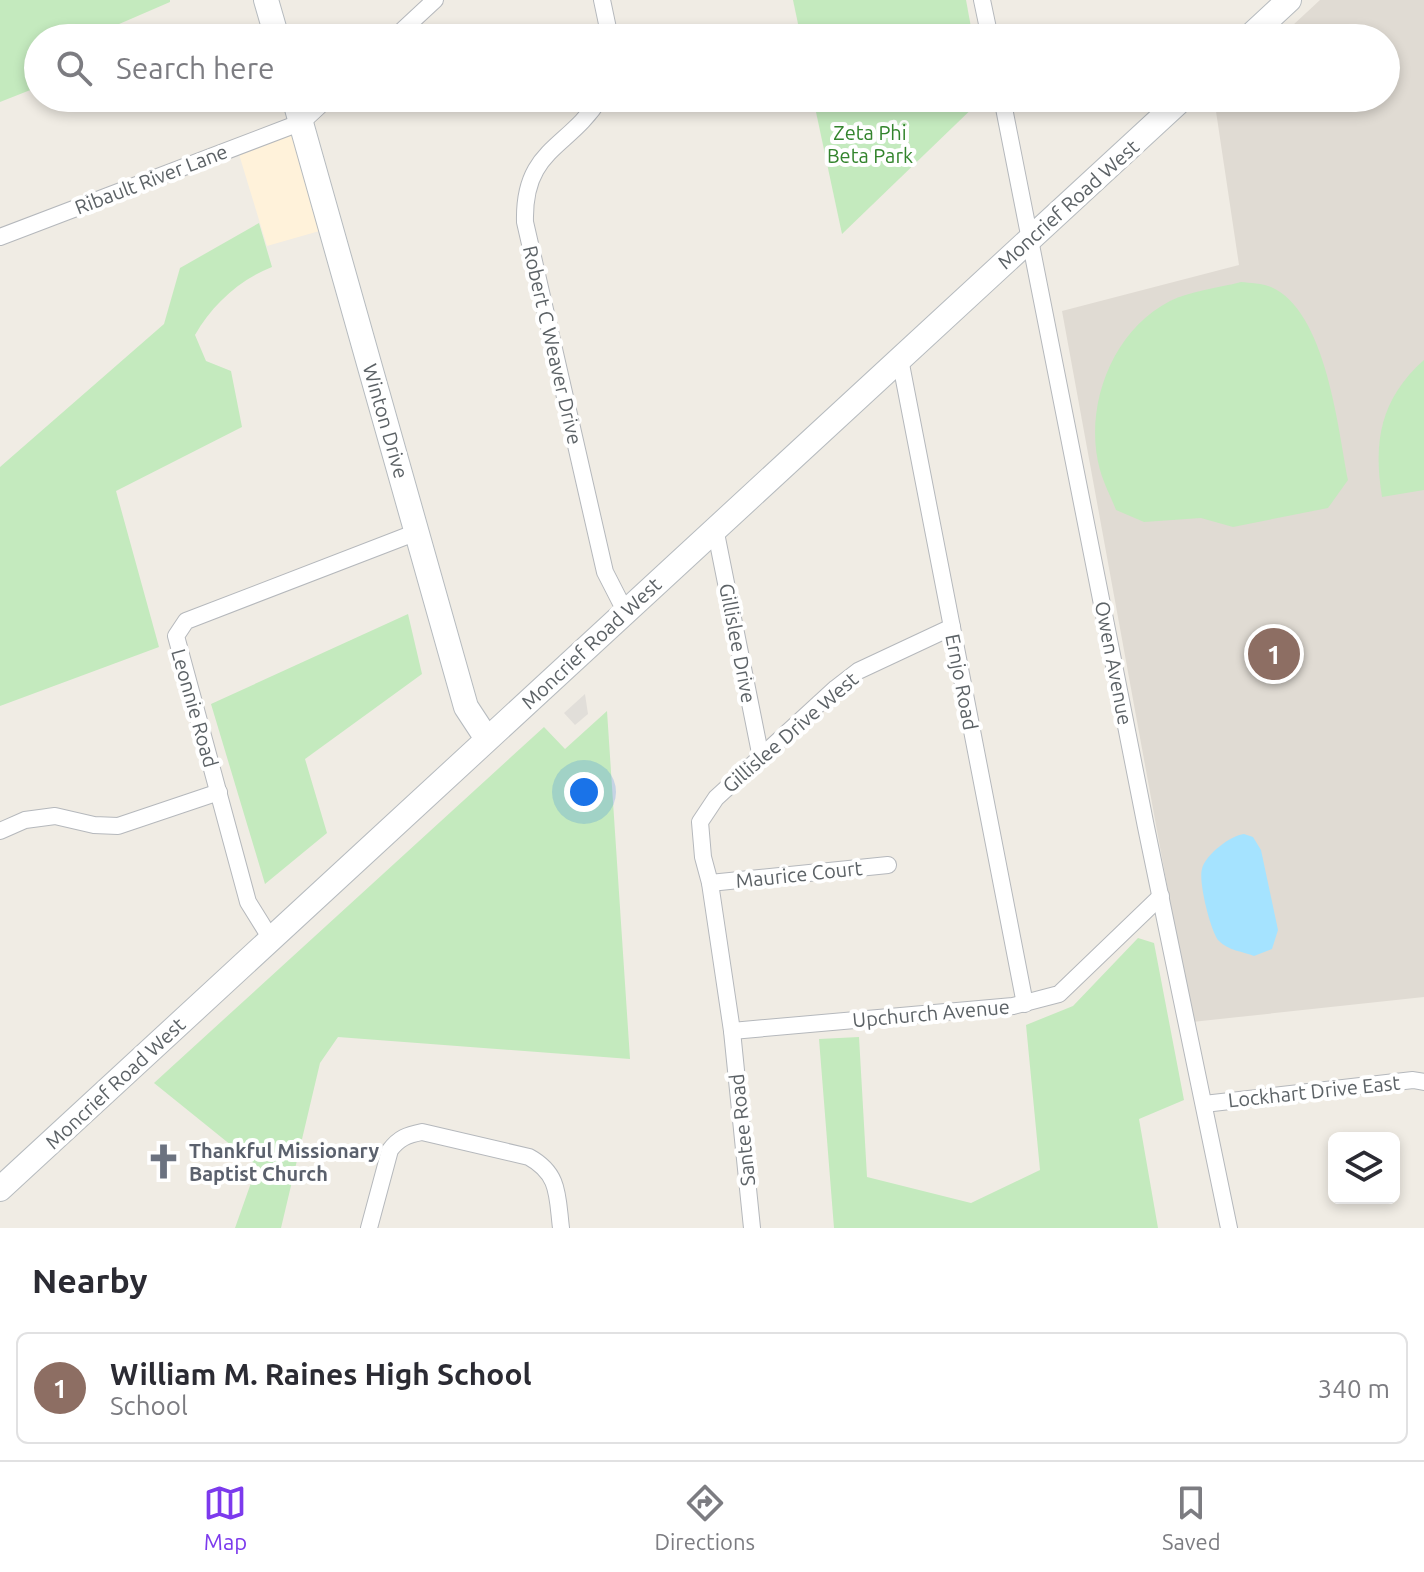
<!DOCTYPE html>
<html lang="en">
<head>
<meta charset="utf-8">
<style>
	:root { --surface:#fff; --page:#f2f2f3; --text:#2b2b33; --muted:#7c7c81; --line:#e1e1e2; --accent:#7c3aed }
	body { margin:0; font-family:Ubuntu,sans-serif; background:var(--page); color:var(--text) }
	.controls { position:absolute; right:24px; bottom:24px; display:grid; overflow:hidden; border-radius:12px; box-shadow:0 4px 12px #0003 }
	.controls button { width:72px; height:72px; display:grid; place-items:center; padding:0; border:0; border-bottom:2px solid var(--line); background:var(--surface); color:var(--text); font:40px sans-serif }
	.you { position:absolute; left:584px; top:792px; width:28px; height:28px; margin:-20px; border:6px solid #fff; border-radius:50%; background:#1a73e8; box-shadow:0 0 0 12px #1a73e833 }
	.badge { display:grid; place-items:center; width:52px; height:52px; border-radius:50%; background:var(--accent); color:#fff; font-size:26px; font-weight:700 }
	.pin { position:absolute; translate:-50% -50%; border:4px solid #fff; box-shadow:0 2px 8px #0006 }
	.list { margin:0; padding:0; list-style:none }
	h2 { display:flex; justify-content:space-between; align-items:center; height:104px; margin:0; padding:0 32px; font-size:34px }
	h2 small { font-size:26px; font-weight:400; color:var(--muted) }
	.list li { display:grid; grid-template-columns:52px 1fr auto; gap:24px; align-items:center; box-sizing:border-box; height:112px; margin:0 16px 16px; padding:0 16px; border:2px solid var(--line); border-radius:12px }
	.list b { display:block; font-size:30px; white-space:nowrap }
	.list p { margin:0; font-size:26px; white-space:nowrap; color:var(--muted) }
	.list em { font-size:26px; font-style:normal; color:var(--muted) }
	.icon { flex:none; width:44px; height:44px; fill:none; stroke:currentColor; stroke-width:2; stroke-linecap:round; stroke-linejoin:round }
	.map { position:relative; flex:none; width:1424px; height:1228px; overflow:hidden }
	.search { position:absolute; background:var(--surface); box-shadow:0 4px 12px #0003; left:24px; right:24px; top:24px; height:88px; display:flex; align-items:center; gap:20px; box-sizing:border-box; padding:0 28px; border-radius:44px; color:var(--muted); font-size:30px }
	.sheet { height:232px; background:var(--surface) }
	nav { display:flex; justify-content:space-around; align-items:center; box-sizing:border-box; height:112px; border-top:2px solid var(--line); background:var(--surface); font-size:22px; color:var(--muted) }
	nav a { display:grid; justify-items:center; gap:4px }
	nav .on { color:var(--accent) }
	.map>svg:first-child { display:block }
	.commercial { fill:#fff2da }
	.industrial { fill:#e1ded9 }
	.education { fill:#e0dbd3 }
	.green { fill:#c4eabe }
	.water { fill:#a5e3ff }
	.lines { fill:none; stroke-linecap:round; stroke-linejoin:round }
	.street-casing { stroke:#b5b8bc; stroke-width:18 }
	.secondary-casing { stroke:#b6bbbf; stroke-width:26 }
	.street { stroke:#fff; stroke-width:16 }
	.secondary { stroke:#fff; stroke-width:24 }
	.labels { text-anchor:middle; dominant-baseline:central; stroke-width:8; stroke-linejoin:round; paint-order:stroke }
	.park-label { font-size:20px; fill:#33842d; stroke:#fff }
	.street-label { font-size:20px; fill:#5c6266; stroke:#fff }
	.worship-label { font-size:20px; font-weight:bold; fill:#5b616d; stroke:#fff; text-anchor:start }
</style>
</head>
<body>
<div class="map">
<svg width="1424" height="1228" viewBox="0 0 1424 1228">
	<rect width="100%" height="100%" fill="#f0ece4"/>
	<polygon class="commercial" points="296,131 323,230 267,246 238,151"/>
	<polygon class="industrial" points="585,694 588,714 575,725 564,713"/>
	<polygon class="education" points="1320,0 1424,0 1424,997 1192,1022 1062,311 1239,265 1214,98 1386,98 1386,38 1279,38"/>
	<g class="green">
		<polygon points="0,0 170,0 170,2 96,34 96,38 38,38 38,87 0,102"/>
		<polygon points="793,0 966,0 973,38 801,38"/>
		<polygon points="813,98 983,98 842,234"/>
		<path d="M259 223 272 267C239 280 212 305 195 335L206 361 231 371 242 427 116 491 159 647 0 706V467L164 324 180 268Z"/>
		<path d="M1241 282C1250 283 1262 283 1271 287 1326 311 1338 428 1348 480L1328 508 1233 527 1201 518 1144 522 1116 510C1111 497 1104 484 1100 470 1083 409 1111 331 1170 301 1190 291 1218 288 1241 282Z"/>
		<path d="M1424 360V490L1382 497C1373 442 1380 399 1424 360Z"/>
		<polygon points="408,614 422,674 305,759 327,833 265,884 211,704"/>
		<polygon points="607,711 630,1059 338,1037 320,1063 281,1228 235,1228 257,1166 154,1083 544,727 565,749"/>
		<polygon points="1138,938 1154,943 1184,1100 1139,1119 1158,1228 834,1228 819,1039 859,1037 867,1177 971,1203 1040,1170 1026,1025 1073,1006"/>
	</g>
	<path class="water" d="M1244 834 1253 837 1261 850 1278 930 1272 949 1254 956C1244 952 1227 950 1219 941 1211 933 1198 881 1202 869 1205 855 1231 835 1244 834Z"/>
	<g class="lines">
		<defs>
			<g id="street">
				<polyline points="602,0 610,38"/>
				<polyline points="982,0 990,38"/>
				<polyline points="394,38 435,0"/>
				<path d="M600 98C569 149 523 148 525 222L605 572 625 611"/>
				<polyline points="1002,98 1146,827 1229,1228"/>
				<polyline points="0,237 302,122 328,98"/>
				<polyline points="900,359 1025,1004"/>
				<polyline points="715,528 761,758"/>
				<polyline points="0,831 25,820 55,816 94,825 118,826 219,792"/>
				<polyline points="710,883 888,865"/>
				<polyline points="271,939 248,902 176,636 186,621 417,532"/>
				<polyline points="732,1031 1013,1006 1059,994 1161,896"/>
				<polyline points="1204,1104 1413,1080 1424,1082"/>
				<path d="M369 1228 390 1150C399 1138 407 1135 422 1132L529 1157C560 1174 557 1196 561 1228"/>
				<polyline points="752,1228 732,1031 710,883 703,857 700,822 716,798 836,688 858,671 952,627"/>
			</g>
			<g id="secondary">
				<polyline points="266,0 277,38"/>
				<polyline points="1248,38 1289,0"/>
				<polyline points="294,98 466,707 487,739"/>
				<polyline points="0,1189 1183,98"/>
			</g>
		</defs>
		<use href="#street" class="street-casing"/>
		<use href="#secondary" class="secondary-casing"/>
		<use href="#street" class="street"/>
		<use href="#secondary" class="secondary"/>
	</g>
	<defs>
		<symbol id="church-bare" viewBox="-9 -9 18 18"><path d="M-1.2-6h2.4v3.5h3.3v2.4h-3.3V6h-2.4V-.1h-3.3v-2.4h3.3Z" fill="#6b7280" stroke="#fff" stroke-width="2.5" paint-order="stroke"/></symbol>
	</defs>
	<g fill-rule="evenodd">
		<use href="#church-bare" x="138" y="1136" width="51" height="51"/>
	</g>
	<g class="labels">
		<g class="park-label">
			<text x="870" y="132">Zeta Phi<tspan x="870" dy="23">Beta Park</tspan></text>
		</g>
		<g class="street-label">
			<text transform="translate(151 179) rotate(-21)">Ribault River Lane</text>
			<text transform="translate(1068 204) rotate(-42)">Moncrief Road West</text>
			<text transform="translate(553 345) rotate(77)">Robert C Weaver Drive</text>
			<text transform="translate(386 421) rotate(74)">Winton Drive</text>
			<text transform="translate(591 643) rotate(-43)">Moncrief Road West</text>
			<text transform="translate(738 643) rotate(79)">Gillislee Drive</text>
			<text transform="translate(1114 663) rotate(79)">Owen Avenue</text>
			<text transform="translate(962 682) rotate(79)">Ernjo Road</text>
			<text transform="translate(195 708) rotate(74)">Leonnie Road</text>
			<text transform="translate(790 732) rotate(-41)">Gillislee Drive West</text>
			<text transform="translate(799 874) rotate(-6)">Maurice Court</text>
			<text transform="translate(931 1013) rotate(-5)">Upchurch Avenue</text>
			<text transform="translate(115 1083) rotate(-43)">Moncrief Road West</text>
			<text transform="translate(1314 1091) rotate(-6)">Lockhart Drive East</text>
			<text transform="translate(742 1130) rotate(-96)">Santee Road</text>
		</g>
		<g class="worship-label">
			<text x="189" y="1150">Thankful Missionary<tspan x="189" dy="23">Baptist Church</tspan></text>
		</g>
	</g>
</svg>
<div class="controls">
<button><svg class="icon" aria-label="layers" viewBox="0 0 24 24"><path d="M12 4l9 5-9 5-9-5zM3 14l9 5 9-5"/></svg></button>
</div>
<div class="you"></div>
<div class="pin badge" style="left:1274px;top:654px;background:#8d6e63">1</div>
<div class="search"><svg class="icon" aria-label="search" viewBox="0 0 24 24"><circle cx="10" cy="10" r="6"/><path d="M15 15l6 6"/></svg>Search here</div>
</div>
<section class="sheet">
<h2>Nearby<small></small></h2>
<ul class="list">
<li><span class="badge" style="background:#8d6e63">1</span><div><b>William M. Raines High School</b><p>School</p></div><em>340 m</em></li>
</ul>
</section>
<nav>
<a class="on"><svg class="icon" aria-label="map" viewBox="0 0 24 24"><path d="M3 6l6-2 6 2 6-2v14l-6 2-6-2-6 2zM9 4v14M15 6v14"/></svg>Map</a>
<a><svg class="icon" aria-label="directions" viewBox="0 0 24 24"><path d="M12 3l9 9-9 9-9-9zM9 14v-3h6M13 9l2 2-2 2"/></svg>Directions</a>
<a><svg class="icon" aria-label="saved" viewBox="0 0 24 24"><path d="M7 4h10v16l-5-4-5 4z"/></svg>Saved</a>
</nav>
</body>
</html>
